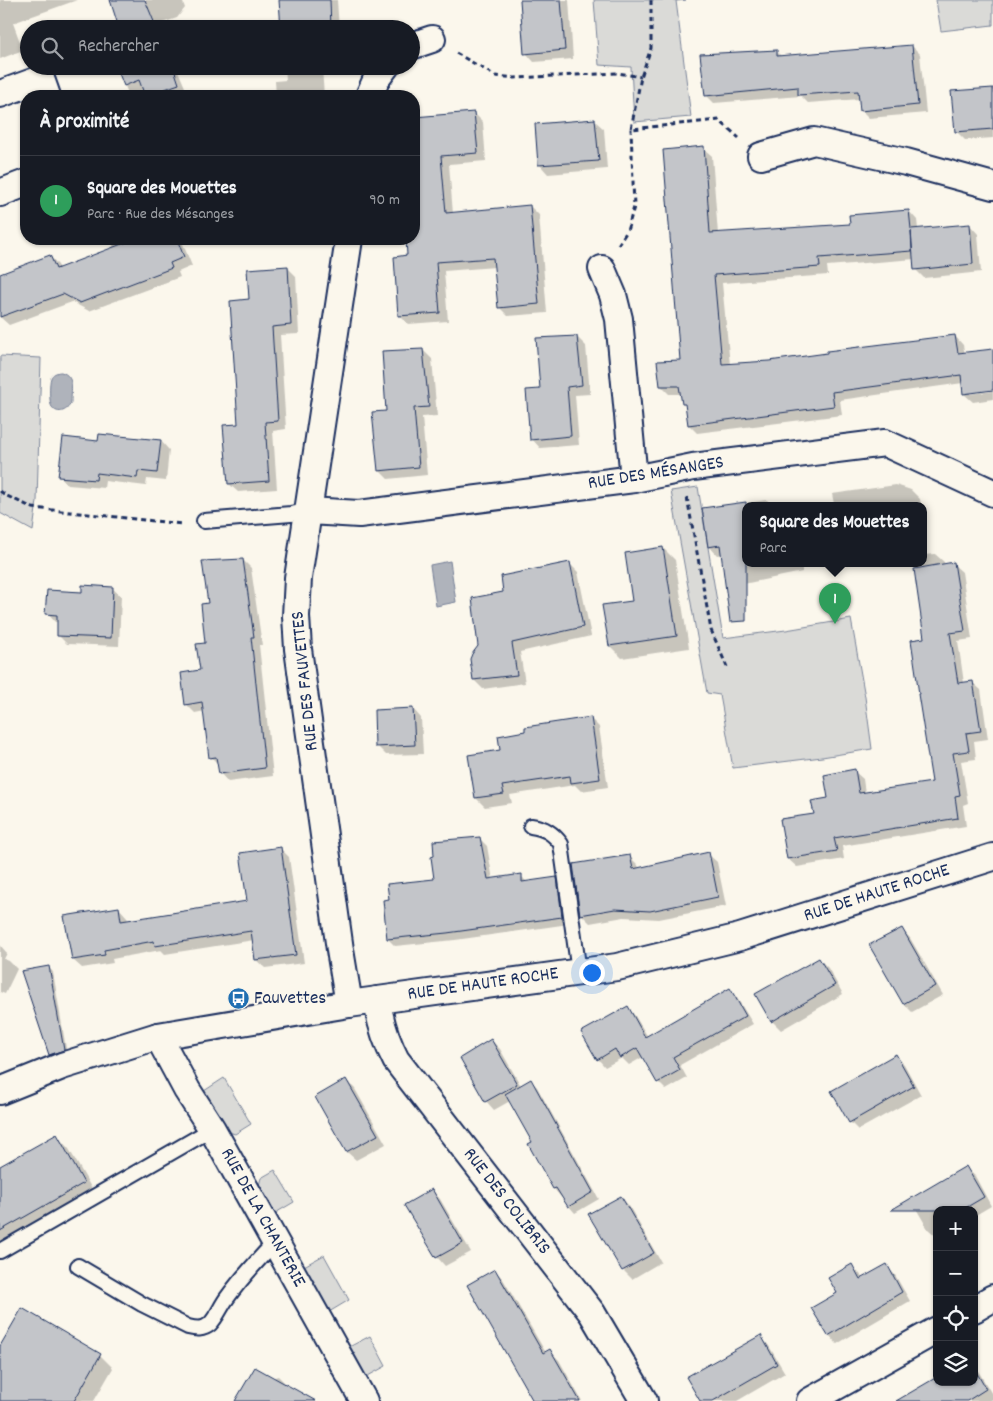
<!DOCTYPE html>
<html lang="fr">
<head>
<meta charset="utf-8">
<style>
	:root { --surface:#171b24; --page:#20242c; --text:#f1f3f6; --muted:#9ea1a6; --line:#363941; --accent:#d93025 }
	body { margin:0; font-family:Dekko,sans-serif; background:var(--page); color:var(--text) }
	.controls { position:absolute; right:15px; bottom:15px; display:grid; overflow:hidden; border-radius:10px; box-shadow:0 1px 4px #0004 }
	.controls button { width:45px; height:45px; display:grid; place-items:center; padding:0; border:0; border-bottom:1px solid var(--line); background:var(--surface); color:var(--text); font:25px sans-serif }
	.you { position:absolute; left:591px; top:972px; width:18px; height:18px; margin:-12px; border:4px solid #fff; border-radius:50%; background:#1a73e8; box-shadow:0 0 0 8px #1a73e833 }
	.badge { display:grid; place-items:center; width:32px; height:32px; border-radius:50%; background:var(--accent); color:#fff; font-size:16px; font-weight:700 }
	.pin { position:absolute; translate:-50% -41px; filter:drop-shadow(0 1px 2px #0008) }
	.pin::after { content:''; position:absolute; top:26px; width:18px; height:15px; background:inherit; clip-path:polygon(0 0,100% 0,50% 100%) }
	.popup { position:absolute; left:742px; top:502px; width:185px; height:65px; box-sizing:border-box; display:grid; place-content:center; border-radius:10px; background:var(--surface); filter:drop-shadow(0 1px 4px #0005); font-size:16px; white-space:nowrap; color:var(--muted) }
	.popup b { font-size:19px; color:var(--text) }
	.popup::after { content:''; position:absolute; left:50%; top:100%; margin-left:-10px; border:10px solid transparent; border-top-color:var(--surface) }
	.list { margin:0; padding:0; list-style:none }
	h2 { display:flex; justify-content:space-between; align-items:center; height:65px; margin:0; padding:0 20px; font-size:21px }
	h2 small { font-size:16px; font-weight:400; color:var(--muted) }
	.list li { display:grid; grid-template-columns:32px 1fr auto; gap:15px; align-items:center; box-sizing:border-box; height:90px; padding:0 20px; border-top:1px solid var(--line) }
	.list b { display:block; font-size:19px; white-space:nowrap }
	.list p { margin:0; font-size:16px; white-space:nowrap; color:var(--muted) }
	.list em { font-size:16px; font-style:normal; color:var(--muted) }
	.icon { flex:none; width:28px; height:28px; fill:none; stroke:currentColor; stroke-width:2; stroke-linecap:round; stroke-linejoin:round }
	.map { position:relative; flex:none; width:993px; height:1401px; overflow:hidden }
	.search { position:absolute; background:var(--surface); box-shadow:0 1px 4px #0004; left:20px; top:20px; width:400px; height:55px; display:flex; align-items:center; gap:12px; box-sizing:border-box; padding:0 18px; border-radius:28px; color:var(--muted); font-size:19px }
	.panel { position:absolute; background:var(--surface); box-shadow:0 1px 4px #0004; left:20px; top:90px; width:400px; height:155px; border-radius:20px }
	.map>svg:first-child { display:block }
	.green { fill:#dadad7; stroke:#7a849a }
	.water { fill:#afb3bb; stroke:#747e96 }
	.shadow { fill:#0003 }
	.building { fill:#c3c5c9; stroke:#1b2f5e }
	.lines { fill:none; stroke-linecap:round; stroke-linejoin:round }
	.service-casing { stroke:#1b2f5e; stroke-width:18 }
	.minor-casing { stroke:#1b2f5e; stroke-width:30 }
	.path { stroke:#1b2f5e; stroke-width:3; stroke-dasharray:5 4; stroke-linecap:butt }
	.service { stroke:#fbf7ec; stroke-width:14 }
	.minor { stroke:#fbf7ec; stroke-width:26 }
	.labels { text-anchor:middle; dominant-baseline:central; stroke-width:4; stroke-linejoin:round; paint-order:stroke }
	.street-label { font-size:19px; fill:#1b2f5e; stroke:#fbf7ec }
	.poi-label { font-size:19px; fill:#1b2f5e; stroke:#fbf7ec; text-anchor:start }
</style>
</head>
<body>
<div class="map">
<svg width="993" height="1401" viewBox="0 0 993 1401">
	<rect width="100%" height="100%" fill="#fbf7ec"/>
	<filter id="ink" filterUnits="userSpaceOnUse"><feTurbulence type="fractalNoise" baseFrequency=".02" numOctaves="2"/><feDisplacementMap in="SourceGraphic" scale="10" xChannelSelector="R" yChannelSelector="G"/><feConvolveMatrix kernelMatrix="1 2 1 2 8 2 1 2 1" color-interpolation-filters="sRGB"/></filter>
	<g filter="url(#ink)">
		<g class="green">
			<polygon points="594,0 686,0 676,1 691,117 634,122 631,67 599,65"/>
			<polygon points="936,0 993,0 993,25 941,31"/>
			<polygon points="0,356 41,358 37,501 33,531 0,513"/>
			<polygon points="698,487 723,638 786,630 851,619 865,697 872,749 822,757 733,768 720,695 707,693 671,491"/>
			<polygon points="224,1078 251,1124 235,1134 226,1131 204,1091"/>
			<polygon points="275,1170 294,1202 272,1215 258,1189 261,1178"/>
			<polygon points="324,1255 349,1300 329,1312 304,1266"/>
			<polygon points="370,1336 386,1366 366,1377 349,1347"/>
		</g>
		<g class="water">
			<path d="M61 372C75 376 71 390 71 402 69 410 58 416 52 407 49 404 49 382 51 378 52 374 57 372 61 372Z"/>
			<polygon points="450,561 456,602 436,606 430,565"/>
		</g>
		<g class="shadow">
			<polygon points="0,0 77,0 13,23 23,50 0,59"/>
			<polygon points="111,0 182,0 185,8 177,18 159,24 161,29 121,29"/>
			<polygon points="281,0 337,0 339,29 282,29"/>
			<polygon points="521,0 569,0 573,59 534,62 526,53"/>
			<polygon points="912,46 920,54 926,113 869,118 861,110 860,99 808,103 801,96 714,103 706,95 776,51 782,57"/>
			<polygon points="117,66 176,66 187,92 176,96 129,96"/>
			<polygon points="285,66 341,66 341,67 322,68 324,96 276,96 275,81 286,80"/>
			<polygon points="993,89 993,138 965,140 956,131"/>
			<polygon points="474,113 483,122 486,161 449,164 453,214 530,206 539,215 547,313 508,316 499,307 495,267 444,271 448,321 408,324 400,316 408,256 407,239 414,239 414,197 420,197 415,118"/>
			<polygon points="595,121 604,129 607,169 548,174 540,165 537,126"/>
			<polygon points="703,148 712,156 718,234 852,225 909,211 917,220 918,229 970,225 978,234 981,272 924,278 916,270 915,259 827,266 828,275 722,283 730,365 769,362 955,336 963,345 966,360 993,350 993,388 970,392 970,394 993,391 993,399 973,402 964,394 963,383 840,400 842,415 697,433 689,425 687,407 683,403 681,394 669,394 661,386 681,361"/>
			<polygon points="115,239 181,239 192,266 178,272 180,277 89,311 72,302 9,325 0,317 0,275 50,256 58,265 60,269 112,249"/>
			<polygon points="272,239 314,239 276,242"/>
			<polygon points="287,267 296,276 299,334 280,335 286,429 273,431 277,489 238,492 229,484 239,425 251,301"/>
			<polygon points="577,337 586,346 590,394 575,395 579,445 540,448 532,439 541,390"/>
			<polygon points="423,350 432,359 437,416 422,417 427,475 388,479 379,470 388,412"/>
			<polygon points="161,441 169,450 166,481 147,479 146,486 105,481 104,488 68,485 60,476 100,442"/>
			<polygon points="896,485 911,490 920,499 921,505 825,505 834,504 832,494"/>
			<polygon points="767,500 772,505 746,505 746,563 821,563 802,566 802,572 734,586 722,554 717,555 709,546 704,509"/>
			<polygon points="924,530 926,544 924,544"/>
			<polygon points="663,548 675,560 689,648 622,658 610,646"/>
			<polygon points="935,554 944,562 944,565 953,564 962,572 972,639 958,641 964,683 972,682 981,690 988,739 974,741 976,759 961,761 968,803 963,805 966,826 842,846 844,859 797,867 788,859 815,815 854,771 863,779 865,793 933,783 926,639 914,563 924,563 924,555"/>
			<polygon points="243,560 251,568 262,645 259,645 273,776 228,782 220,773 219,765 211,757 205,711 195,713 186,704 201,671 207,644 209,604"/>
			<polygon points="569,563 578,572 591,636 520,652 525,683 483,689 474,680 472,659 505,593"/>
			<polygon points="112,588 121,596 119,646 67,644 58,635 58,622 55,622 47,613 83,593"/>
			<polygon points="413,709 421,718 423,754 386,755 377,746"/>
			<polygon points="591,719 599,727 608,787 581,791 575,785 510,795 512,803 485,807 476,798 501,751"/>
			<polygon points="479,838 487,846 493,880 521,876 528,883 556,878 564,886 569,924 455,940 395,946 388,939 391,900 435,880"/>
			<polygon points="280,848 289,857 304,963 265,968 256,960 254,940 165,954 161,950 112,959 113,963 82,968 73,960 119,908 127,917 128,921 249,902"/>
			<polygon points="708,854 717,862 726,906 659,919 624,917 590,923 581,914 629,856 638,865 639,869"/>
			<polygon points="901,929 910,938 943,995 912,1012 904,1004"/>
			<polygon points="0,945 7,953 4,959 9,961 17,969 5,994 0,992"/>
			<polygon points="819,959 828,968 843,994 781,1030 772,1021"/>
			<polygon points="49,968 53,972 67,1054 54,1059 50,1054"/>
			<polygon points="730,990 737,998 753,1024 680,1065 687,1078 666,1090 658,1082 643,1057 629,1065 622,1058 605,1067 598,1059 628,1008 635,1016 648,1037"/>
			<polygon points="491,1040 500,1049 521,1086 531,1081 537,1087 599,1199 575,1213 554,1189 530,1144 533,1143 510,1101 494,1110 486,1101"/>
			<polygon points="896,1056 904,1064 921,1095 858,1130 850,1122"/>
			<polygon points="346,1080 355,1089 386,1144 356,1160 347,1152 316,1097"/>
			<polygon points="57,1136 69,1149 96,1196 0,1250 0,1168"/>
			<polygon points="966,1168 975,1176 991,1206 974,1216 974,1210 937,1210 937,1237 928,1229 911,1200"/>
			<polygon points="432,1190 440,1199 471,1252 445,1266 437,1257"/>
			<polygon points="621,1197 629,1206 661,1262 632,1279 623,1270"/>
			<polygon points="851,1266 860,1274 863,1279 886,1266 895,1275 910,1301 837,1344 829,1335 838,1294"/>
			<polygon points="495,1271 503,1279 546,1353 550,1351 559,1360 582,1401 535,1401"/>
			<polygon points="761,1337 769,1346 785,1373 737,1401 701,1401"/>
			<polygon points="0,1348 100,1355 113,1368 94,1401 0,1401"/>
			<polygon points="974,1366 977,1369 993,1396 993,1399 990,1401 898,1401 937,1382 974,1382"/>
			<polygon points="278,1376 291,1389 297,1401 244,1401 272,1378"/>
		</g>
		<g class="building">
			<polygon points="110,0 145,0 157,29 118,29 119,28"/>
			<polygon points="279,0 330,0 331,29 281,29"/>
			<polygon points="520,0 561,0 565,50 524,54"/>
			<polygon points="912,45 918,105 860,111 858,91 798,95 798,87 705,96 700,54 777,50 777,56"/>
			<polygon points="116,66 173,66 179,84 145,96 139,80 124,86"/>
			<polygon points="993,88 993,129 955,132 951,91"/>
			<polygon points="474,112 478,153 441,156 446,213 530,205 539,304 498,308 493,258 436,262 440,313 398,316 394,257 407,255 406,239 414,239 414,196 418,196 414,117"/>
			<polygon points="595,119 599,161 538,165 535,124"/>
			<polygon points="704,146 710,233 850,224 849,215 909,210 911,229 970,224 973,264 914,270 911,231 912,251 819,258 820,267 714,275 722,364 769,361 827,353 827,351 955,335 958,353 993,349 993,390 963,394 961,375 832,392 834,406 688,425 685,404 682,404 679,386 660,386 657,361 680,360 663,150"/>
			<polygon points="135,239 177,239 184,257 170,263 172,268 80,303 63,294 0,317 0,274 50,255 56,269"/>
			<polygon points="288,266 291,325 272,327 278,421 265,422 269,481 228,484 223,425 238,424 230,301 249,299 247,269"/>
			<polygon points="577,336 582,385 567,387 571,436 530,440 526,390 540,389 536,338"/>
			<polygon points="423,349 429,407 414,408 419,467 378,471 372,412 386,411 382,351"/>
			<polygon points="99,434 161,440 157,473 138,471 137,478 97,473 96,480 58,477 63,437 98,441"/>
			<polygon points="746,502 746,621 730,622 720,545 708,547 702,508"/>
			<polygon points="663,547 677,636 609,646 602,605 632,601 625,553"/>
			<polygon points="243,559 254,637 251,637 265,768 219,774 216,757 209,758 202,702 185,705 181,673 200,670 196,644 205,643 201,604 208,603 202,561"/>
			<polygon points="570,562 583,627 512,643 517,675 473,680 470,659 472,654 478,646 472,598 503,592 501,576"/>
			<polygon points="954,562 965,631 950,633 958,683 973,681 981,731 966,733 969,751 953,753 960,795 955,796 958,818 834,838 837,851 787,859 780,819 814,814 811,801 828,798 824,775 855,769 859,793 932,782 918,694 919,694 911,640 924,638 914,569"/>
			<polygon points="82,585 113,587 111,638 57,636 57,615 45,614 47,590 82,592"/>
			<polygon points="413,708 415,745 375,747 374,710"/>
			<polygon points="591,717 600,779 571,783 570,776 502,786 504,794 475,798 468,755 500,750 498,736 525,731 525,727"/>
			<polygon points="480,837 488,879 522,874 522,882 557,877 562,917 447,933 387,939 383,900 389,899 387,884 434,879 431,857 434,856 433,841"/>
			<polygon points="281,847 296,955 255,960 251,931 155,946 154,941 104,950 105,955 72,960 64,916 119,907 121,921 247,901 240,853"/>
			<polygon points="709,852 718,897 650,911 615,909 580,915 573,864 630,855 633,869"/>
			<polygon points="902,928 935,986 903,1004 869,945"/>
			<polygon points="819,958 835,985 771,1022 755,994"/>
			<polygon points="49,966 64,1050 49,1055 21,971"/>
			<polygon points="730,988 746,1016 673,1057 680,1070 657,1083 637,1048 620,1058 615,1049 597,1060 581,1032 628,1006 645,1037"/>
			<polygon points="491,1039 517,1084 485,1102 460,1058"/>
			<polygon points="896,1054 914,1086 849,1123 831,1091"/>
			<polygon points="346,1079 378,1135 346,1152 315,1097"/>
			<polygon points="531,1079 593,1192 568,1207 556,1188 553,1189 528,1144 532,1142 505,1094"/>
			<polygon points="57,1134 84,1183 0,1231 0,1166"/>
			<polygon points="966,1166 984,1197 962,1210 891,1210"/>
			<polygon points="432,1189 463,1243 436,1258 404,1205"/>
			<polygon points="621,1196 654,1253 622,1271 588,1214"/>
			<polygon points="852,1264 860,1279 887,1264 902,1292 828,1336 811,1308 837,1293 828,1278"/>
			<polygon points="495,1269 543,1353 550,1349 580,1401 533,1401 467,1285"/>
			<polygon points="22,1308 101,1354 74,1401 0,1401 0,1346"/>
			<polygon points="761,1335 777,1364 713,1401 700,1401 686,1377"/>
			<polygon points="255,1367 316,1401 235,1401"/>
			<polygon points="974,1368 986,1389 967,1401 896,1401 937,1377 937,1382 974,1382"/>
		</g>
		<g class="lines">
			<defs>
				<g id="service">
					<polyline points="204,521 291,514 309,511"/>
					<path d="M531 826C545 828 553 833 561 844L579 972"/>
					<polyline points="0,1251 212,1129"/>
					<path d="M78 1266 142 1304 188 1327C196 1329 203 1330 210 1324 217 1317 221 1306 227 1298 241 1278 258 1260 275 1242"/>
				</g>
				<g id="minor">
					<polyline points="411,46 432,39"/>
					<polyline points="0,94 41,79 47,96"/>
					<polyline points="369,96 377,78 386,66"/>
					<polyline points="761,156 814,141 906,162 993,186"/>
					<polyline points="0,193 26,183"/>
					<polyline points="349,239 298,578 296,616 298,649 340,950 349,1004"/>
					<polyline points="602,269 613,295 619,319 634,479"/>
					<polyline points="309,511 359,514 634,479 693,467 885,443 993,493"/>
					<path d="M377 1000C380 1022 386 1041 396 1060L592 1313 644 1401"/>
					<polyline points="158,1036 187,1090 212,1129 364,1401"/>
					<polyline points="0,1091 62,1066 158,1036 349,1004 617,967 740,937 993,857"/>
					<polyline points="974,1309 993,1298"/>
					<polyline points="810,1401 937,1330"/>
				</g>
			</defs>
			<use href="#service" class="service-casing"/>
			<use href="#minor" class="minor-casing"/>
			<g class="path">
				<polyline points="651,0 651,48 641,77 631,129 719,120 739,138"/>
				<polyline points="456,53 496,76 515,78 618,73 641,77"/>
				<polyline points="618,245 627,231 634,207 631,129"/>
				<polyline points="0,491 7,496 33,508 182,524"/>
				<polyline points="687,497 711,630 727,667"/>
			</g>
			<use href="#service" class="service"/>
			<use href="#minor" class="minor"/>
		</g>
	</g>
	<defs>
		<symbol id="bus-disc" viewBox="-11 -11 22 22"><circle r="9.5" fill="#1f6fb2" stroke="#fbf7ec"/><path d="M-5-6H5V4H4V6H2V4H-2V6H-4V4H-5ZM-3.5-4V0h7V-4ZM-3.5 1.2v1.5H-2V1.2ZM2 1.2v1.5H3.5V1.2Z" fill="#fff"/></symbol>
	</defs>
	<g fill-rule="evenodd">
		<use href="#bus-disc" x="226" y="986" width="25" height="25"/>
	</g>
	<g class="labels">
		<g class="street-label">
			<text transform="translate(656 474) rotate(-9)">RUE DES MÉSANGES</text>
			<text transform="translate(306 681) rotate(-96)">RUE DES FAUVETTES</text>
			<text transform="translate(877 894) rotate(-18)">RUE DE HAUTE ROCHE</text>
			<text transform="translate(483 985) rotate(-8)">RUE DE HAUTE ROCHE</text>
			<text transform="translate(506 1202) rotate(52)">RUE DES COLIBRIS</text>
			<text transform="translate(262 1218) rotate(61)">RUE DE LA CHANTERIE</text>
		</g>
		<g class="poi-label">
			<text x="254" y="999">Fauvettes</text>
		</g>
	</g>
</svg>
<div class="controls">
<button>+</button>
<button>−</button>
<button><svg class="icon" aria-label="locate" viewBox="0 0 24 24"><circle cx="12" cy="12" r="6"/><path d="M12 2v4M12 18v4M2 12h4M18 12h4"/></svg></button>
<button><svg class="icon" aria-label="layers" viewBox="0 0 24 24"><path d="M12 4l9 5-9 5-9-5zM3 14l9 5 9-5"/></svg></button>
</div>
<div class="you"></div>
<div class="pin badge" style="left:835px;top:624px;background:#2e9e5b">1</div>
<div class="popup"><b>Square des Mouettes</b>Parc</div>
<div class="search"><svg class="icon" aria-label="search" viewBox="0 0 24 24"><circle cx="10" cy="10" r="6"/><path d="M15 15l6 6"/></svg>Rechercher</div>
<section class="panel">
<h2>À proximité<small></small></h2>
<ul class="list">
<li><span class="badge" style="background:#2e9e5b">1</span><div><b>Square des Mouettes</b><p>Parc · Rue des Mésanges</p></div><em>90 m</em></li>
</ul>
</section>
</div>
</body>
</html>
